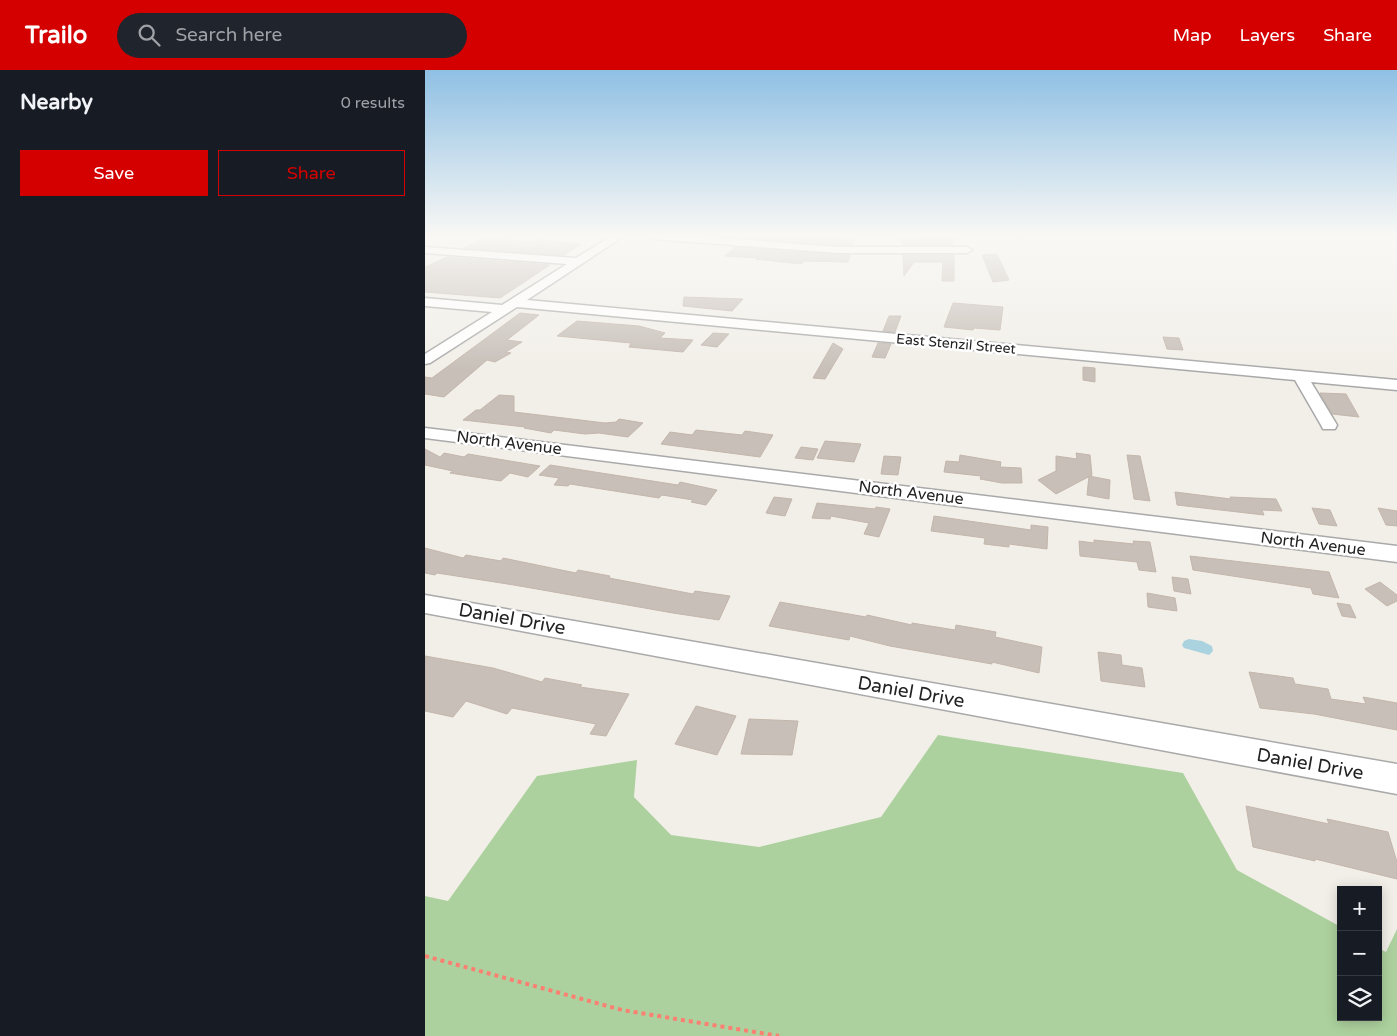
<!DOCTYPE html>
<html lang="en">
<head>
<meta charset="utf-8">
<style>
	:root { --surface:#171b24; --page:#20242c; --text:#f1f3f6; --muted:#9ea1a6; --line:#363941; --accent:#d40000 }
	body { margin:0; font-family:"Varela Round",sans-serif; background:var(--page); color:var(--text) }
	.controls { position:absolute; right:15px; bottom:15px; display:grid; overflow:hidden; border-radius:0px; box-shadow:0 2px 12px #0003 }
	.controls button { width:45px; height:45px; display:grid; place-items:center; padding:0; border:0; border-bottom:1px solid var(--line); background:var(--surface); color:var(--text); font:25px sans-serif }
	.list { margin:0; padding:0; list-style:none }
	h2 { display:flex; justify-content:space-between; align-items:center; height:65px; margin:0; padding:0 20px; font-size:21px }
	h2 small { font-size:16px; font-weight:400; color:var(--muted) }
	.actions { display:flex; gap:10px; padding:15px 20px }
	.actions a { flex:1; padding:11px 0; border:1px solid var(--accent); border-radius:0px; text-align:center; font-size:18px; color:var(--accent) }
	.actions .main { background:var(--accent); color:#fff }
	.icon { flex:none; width:28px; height:28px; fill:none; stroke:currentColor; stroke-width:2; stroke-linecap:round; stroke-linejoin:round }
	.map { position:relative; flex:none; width:972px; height:966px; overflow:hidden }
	header { display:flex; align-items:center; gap:30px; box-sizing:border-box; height:70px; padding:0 25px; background:var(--accent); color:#fff }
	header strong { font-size:24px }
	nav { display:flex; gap:28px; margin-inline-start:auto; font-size:18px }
	.search { width:350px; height:45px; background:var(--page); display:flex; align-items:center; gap:12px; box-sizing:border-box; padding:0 18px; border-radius:28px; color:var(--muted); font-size:19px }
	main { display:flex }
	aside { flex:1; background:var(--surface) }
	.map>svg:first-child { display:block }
	.forest { fill:#add19e }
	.water { fill:#aad3df }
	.building { fill:#c7bfb8; stroke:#c4b6ab }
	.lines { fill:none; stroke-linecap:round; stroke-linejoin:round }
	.minor-casing { stroke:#a9a9a9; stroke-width:3 }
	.path { stroke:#fa8072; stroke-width:4; stroke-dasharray:4 4; stroke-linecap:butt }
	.minor { fill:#fff; fill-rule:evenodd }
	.labels { text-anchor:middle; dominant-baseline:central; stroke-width:5; stroke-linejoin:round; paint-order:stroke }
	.far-street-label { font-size:14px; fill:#222; stroke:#fff }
	.street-label { font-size:16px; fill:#222; stroke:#fff }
	.near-street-label { font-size:19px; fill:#222; stroke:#fff }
</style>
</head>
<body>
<header>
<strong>Trailo</strong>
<div class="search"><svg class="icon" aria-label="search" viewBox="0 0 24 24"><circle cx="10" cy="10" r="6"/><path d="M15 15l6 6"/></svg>Search here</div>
<nav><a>Map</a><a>Layers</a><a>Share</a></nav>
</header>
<main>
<aside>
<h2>Nearby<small>0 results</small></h2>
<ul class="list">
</ul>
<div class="actions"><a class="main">Save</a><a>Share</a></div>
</aside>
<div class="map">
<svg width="972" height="966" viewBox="0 0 972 966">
	<rect width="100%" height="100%" fill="#f2efe9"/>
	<polygon class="forest" points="513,665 758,703 812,800 916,857 916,947 953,947 953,878 961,882 972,859 972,966 0,966 0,826 23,831 112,706 212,690 209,727 246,765 334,777 456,747"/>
	<polygon class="water" points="764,569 777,571 787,576 788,581 784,585 759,578 757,575 759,571"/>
	<g class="building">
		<polygon points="323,166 371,166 429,169 428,175 413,175 321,168"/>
		<polygon points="496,168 528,168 528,175 478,175 477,169"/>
		<polygon points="57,169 108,172 112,170 156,174 139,185 39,178"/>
		<polygon points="310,177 413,185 425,185 423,192 379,191 376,194 331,189 333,188 300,186"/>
		<polygon points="572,184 584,210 568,212 557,185"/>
		<polygon points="478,185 529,185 529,211 517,211 518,192 489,192 479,206"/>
		<polygon points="22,187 125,195 75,228 0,222 0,197"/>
		<polygon points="259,227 318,229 307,241 258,236"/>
		<polygon points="528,233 578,237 575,260 549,258 548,260 519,257"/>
		<polygon points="95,243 114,245 82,270 97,272 81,282 86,283 70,292 62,290 19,327 0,324 0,307 7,308"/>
		<polygon points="464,246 476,246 470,262 458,261"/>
		<polygon points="152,251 214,256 240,263 235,268 268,270 258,282 204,277 206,273 132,266"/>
		<polygon points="288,263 304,264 292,277 276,275"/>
		<polygon points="738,267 754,268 758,280 742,279"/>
		<polygon points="408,273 418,279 400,309 388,308"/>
		<polygon points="453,273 466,274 460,288 447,287"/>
		<polygon points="658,297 670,298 670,312 658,310"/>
		<polygon points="895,323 921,324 934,347 907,344"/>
		<polygon points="74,325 89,326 89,342 180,353 191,352 194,349 218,353 203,367 174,363 160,364 129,360 126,363 99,358 100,357 38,350 51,340 55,340"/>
		<polygon points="271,360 317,365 320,361 348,365 335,387 236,374 245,362 267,365"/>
		<polygon points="400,371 436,374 429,392 392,388"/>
		<polygon points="376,377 393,379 388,390 370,388"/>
		<polygon points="0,379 15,387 19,383 39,387 43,384 115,396 103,407 85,403 76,411 25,403 28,401 0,395"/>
		<polygon points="651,383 665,385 667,405 631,424 613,410 631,401 631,386 652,389"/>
		<polygon points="535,385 576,392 575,397 596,398 597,413 577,413 555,409 556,406 519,402 521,391 534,392"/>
		<polygon points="702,385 715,386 725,431 709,429"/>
		<polygon points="459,386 476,387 473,405 456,404"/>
		<polygon points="125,395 253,415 255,412 292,420 281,435 266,432 268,430 237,425 234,428 145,414 143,416 129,415 134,408 114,405"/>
		<polygon points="664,406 685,410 684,429 662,425"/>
		<polygon points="750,422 806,429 805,427 851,429 857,441 837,440 839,445 752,435"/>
		<polygon points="349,427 367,429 360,446 341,443"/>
		<polygon points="392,433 450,439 451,437 465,439 454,467 439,464 444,453 406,446 405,449 387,448"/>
		<polygon points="887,438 905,440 912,456 894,454"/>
		<polygon points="953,438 972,441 972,456 961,455"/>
		<polygon points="509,446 606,460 606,455 623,457 622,479 584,474 584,477 559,474 560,468 506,461"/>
		<polygon points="669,470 709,474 708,471 725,472 731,502 714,500 712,492 655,486 654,471 669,473"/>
		<polygon points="0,478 38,488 41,485 76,491 78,488 151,503 153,500 185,506 184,508 268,524 270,521 305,526 294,550 248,543 89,515 12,503 10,505 0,503"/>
		<polygon points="765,486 904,502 914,528 888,524 886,518 768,500"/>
		<polygon points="747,507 763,509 766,524 749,521"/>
		<polygon points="955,512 972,525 972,531 962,536 940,519"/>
		<polygon points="722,523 750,528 752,541 723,537"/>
		<polygon points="355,532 441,547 442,545 487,555 487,553 530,560 531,555 571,562 570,567 617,577 614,603 567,592 567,594 465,576 425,566 424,570 344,556"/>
		<polygon points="912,533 925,535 931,548 917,546"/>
		<polygon points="673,582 696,585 697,595 717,598 720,617 676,611"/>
		<polygon points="0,586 68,598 117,612 120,608 157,615 155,617 204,624 181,666 165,664 171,654 87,638 82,644 41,631 28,647 0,641"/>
		<polygon points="824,602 868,608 870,614 903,619 906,629 941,634 938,627 972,633 972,660 889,644 835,638"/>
		<polygon points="271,636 311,646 292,685 250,674"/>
		<polygon points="324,649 373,651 367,685 316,684"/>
		<polygon points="821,736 904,754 902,749 963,762 972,792 972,809 890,789 890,791 828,777"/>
	</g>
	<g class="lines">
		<defs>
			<g id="minor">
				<polygon points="187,166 199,166 102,230 972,310 972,320 886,312 912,355 910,359 898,359 896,355 870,310 92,237 5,293 0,294 0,284 67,242 0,236 0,228 77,235 142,194 0,183 0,177 151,188"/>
				<polygon points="222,166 270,166 413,177 542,177 547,180 542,183 413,183 227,169"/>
				<polygon points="0,358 972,476 972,492 0,368"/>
				<polygon points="0,525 972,694 972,724 0,543"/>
			</g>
		</defs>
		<use href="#minor" class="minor-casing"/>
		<polyline class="path" points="0,886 197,940 354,966"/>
		<use href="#minor" class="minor"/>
	</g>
	<linearGradient id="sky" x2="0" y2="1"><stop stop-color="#8fc0e4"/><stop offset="0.55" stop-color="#f9f8f5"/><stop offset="1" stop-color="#f9f8f5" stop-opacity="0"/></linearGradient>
	<rect width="972" height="301" fill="url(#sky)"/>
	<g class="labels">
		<g class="far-street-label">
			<text transform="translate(531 274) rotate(5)">East Stenzil Street</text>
		</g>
		<g class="street-label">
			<text transform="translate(84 373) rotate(7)">North Avenue</text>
			<text transform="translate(486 423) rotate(7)">North Avenue</text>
			<text transform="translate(888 474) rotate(7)">North Avenue</text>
		</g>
		<g class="near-street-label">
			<text transform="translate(87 549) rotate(10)">Daniel Drive</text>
			<text transform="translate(486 622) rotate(10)">Daniel Drive</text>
			<text transform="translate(885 694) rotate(10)">Daniel Drive</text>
		</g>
	</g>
</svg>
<div class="controls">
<button>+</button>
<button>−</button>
<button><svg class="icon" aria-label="layers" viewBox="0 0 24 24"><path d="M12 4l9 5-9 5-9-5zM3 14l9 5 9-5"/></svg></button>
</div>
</div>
</main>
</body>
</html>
